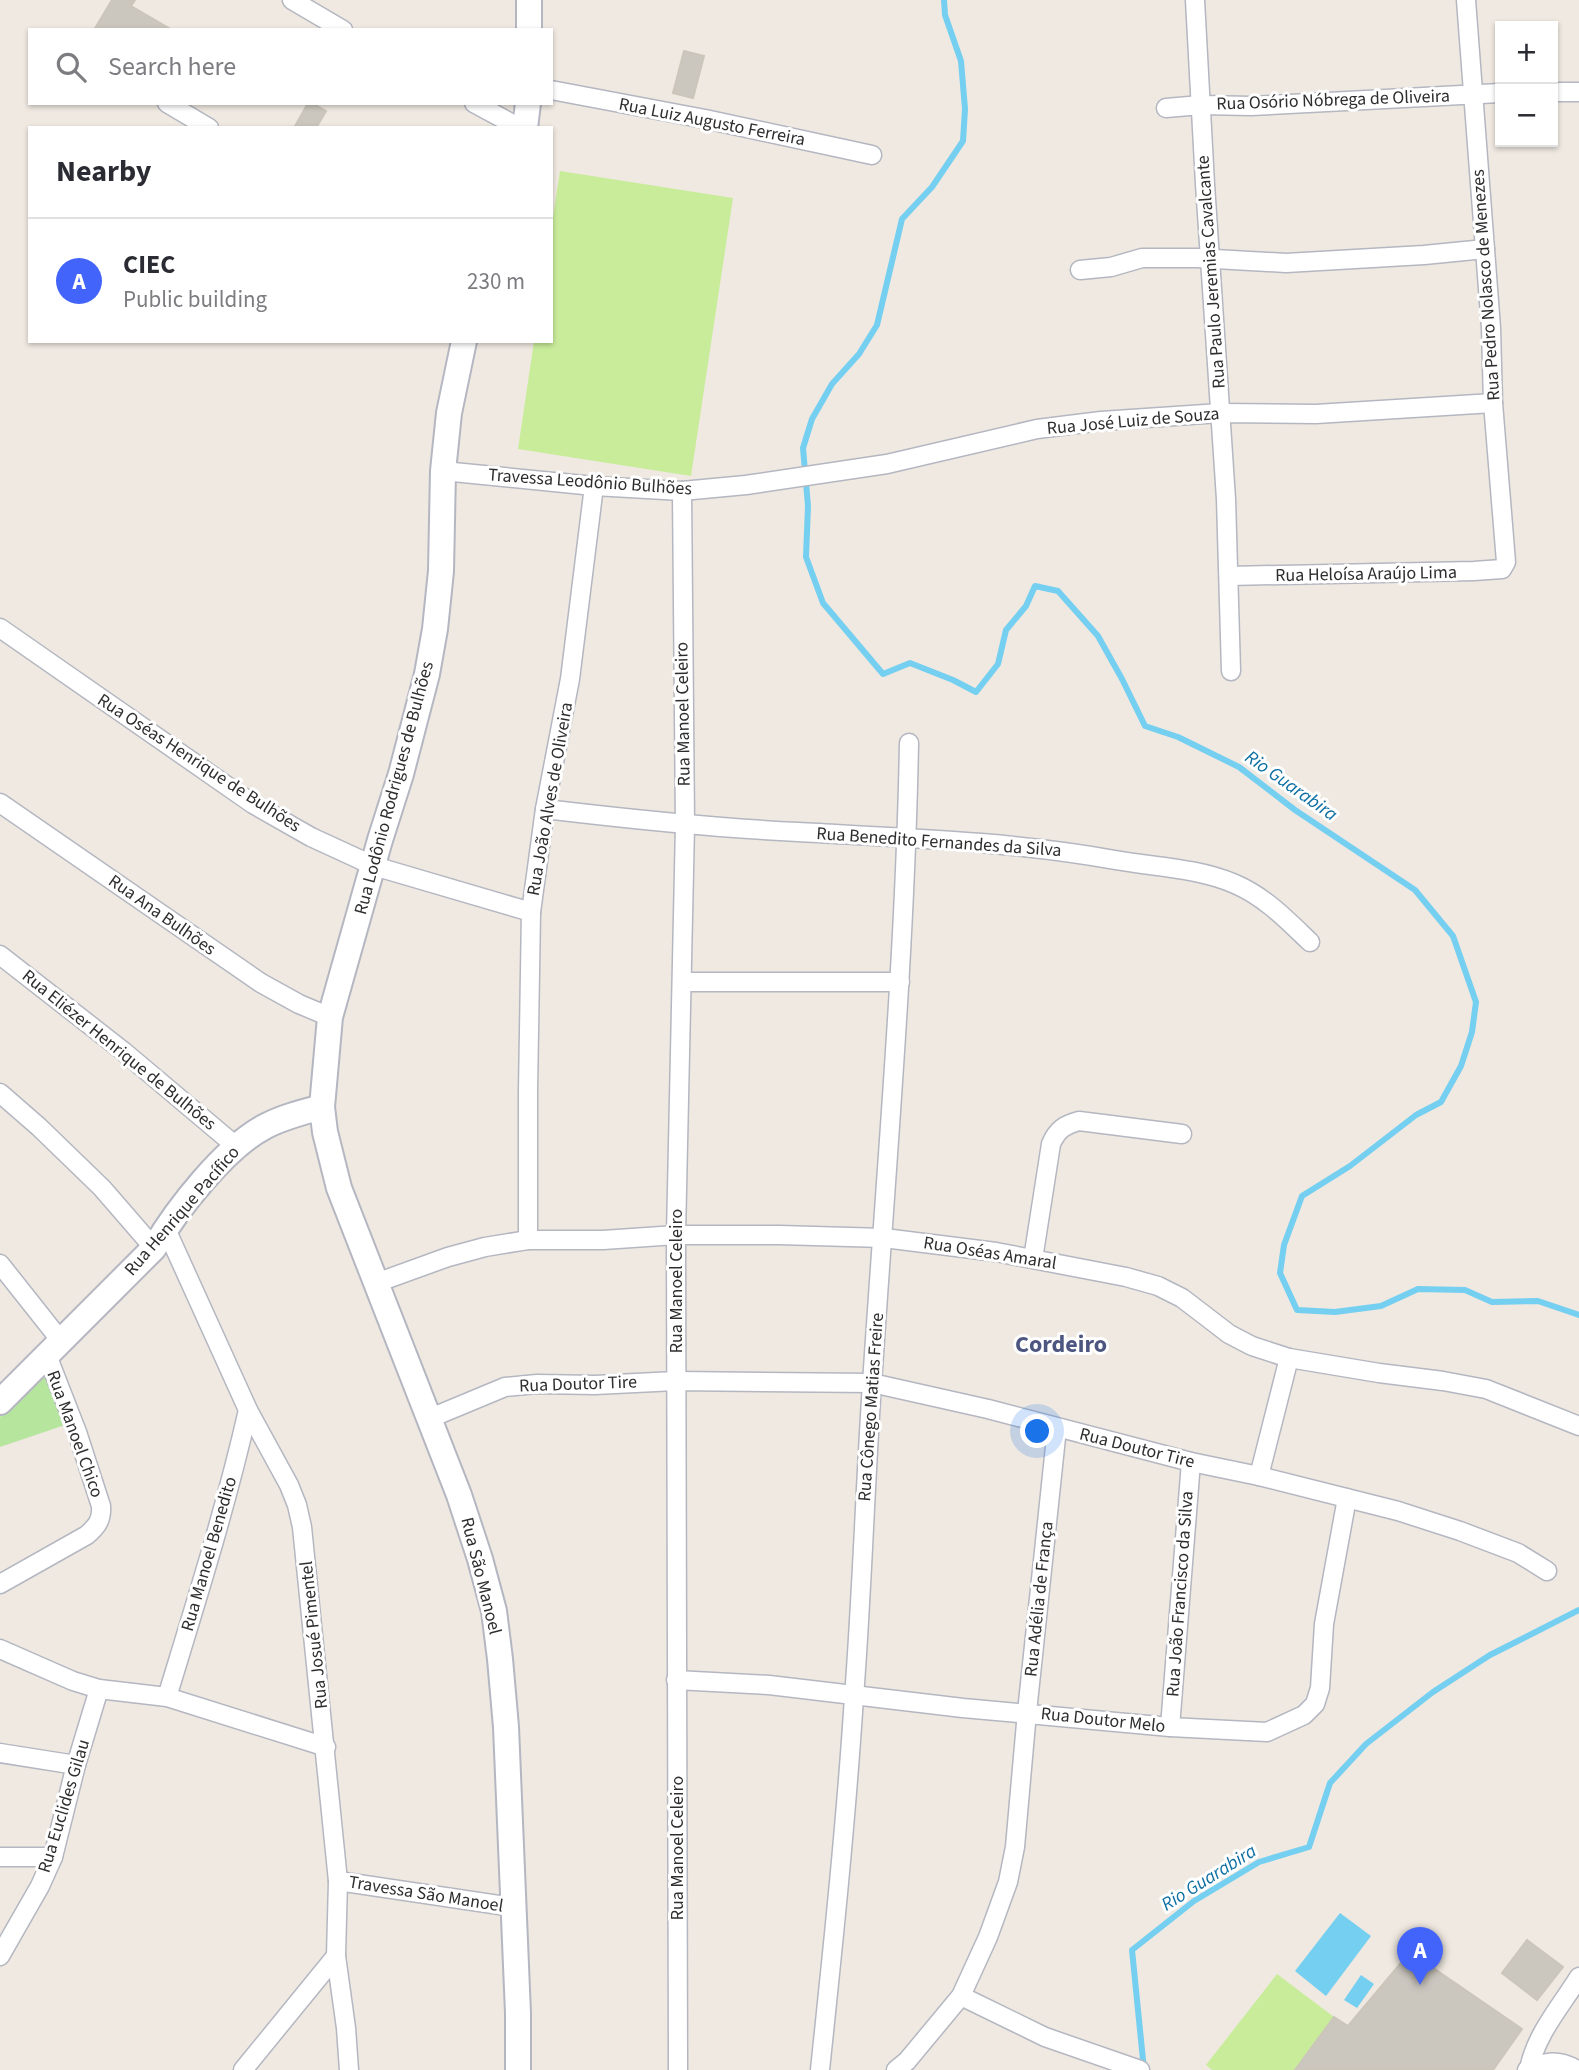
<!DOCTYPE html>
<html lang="en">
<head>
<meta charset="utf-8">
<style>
	:root { --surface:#fff; --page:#f7f7f7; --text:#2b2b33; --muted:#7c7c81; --line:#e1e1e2; --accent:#4264fb }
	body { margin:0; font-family:"Source Sans 3",sans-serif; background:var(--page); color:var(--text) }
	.controls { position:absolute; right:21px; top:21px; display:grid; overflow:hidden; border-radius:0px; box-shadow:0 2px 5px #0004 }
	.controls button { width:63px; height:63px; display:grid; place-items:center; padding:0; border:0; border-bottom:2px solid var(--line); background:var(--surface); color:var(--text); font:35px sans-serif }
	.you { position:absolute; left:1038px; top:1432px; width:24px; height:24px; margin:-18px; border:5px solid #fff; border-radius:50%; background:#1a73e8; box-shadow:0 0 0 10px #1a73e833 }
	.badge { display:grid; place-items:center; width:46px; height:46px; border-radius:50%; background:var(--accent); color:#fff; font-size:23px; font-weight:700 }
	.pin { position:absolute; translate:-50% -58px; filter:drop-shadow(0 2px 4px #0008) }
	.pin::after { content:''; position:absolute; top:37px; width:24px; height:21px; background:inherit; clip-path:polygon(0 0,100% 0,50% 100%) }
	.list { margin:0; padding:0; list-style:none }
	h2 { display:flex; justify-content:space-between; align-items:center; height:91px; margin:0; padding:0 28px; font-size:30px }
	h2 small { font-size:23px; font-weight:400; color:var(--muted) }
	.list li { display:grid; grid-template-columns:46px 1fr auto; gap:21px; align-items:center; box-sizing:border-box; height:126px; padding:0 28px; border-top:2px solid var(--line) }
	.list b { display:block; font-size:26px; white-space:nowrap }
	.list p { margin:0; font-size:23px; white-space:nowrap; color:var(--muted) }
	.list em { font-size:23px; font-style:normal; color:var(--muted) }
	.icon { flex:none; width:38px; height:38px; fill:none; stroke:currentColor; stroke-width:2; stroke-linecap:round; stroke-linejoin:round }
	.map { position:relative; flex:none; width:1579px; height:2070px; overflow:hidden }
	.search { position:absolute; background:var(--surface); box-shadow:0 2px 5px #0004; left:28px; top:28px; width:525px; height:77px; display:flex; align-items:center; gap:18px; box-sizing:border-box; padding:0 24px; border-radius:0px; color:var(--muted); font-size:26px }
	.panel { position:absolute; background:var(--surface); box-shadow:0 2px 5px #0004; left:28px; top:126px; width:525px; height:217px; border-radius:0px }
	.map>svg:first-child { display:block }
	.green { fill:#b6e59e }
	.pitch { fill:#c9ec9a }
	.water { fill:#75cff0 }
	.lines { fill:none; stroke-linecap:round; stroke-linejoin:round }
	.stream { stroke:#75cff0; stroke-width:6 }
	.building { fill:#cbc7bf; stroke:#cbc5ba; stroke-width:2 }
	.street-casing { stroke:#b4b7c1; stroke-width:21 }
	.secondary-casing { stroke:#b4b7c1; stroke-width:28 }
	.street { stroke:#fff; stroke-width:18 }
	.secondary { stroke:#fff; stroke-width:24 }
	.labels { text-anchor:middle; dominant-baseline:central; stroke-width:6; stroke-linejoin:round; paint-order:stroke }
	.street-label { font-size:18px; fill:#2e2e2e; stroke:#fff }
	.water-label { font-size:19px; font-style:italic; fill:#0d6fa3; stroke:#fff }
	.district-label { font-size:24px; font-weight:bold; fill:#4d5680; stroke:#fff }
</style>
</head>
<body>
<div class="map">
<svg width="1579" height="2070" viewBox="0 0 1579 2070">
	<rect width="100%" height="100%" fill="#efe9e1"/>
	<polygon class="green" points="44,1372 65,1425 0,1447 0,1417"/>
	<g class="pitch">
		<polygon points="560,171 733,198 691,476 518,449 534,341 551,341 551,230"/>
		<polygon points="1277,1974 1334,2017 1295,2070 1212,2070 1206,2065"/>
	</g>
	<g class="water">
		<polygon points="1340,1913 1371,1936 1326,1996 1295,1971"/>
		<polygon points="1361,1975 1374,1984 1357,2008 1344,2000"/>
	</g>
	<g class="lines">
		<g class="stream">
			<polyline points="944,0 945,15 961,61 965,109 963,141 932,187 902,219 877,325 859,354 832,384 812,419 803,448 808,506 806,557 823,603 883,674 910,663 953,680 976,692 998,664 1006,630 1026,606 1035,586 1058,591 1098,636 1122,679 1145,726 1178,737 1239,767 1295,810 1415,890 1453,936 1476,1002 1472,1032 1461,1066 1441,1102 1416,1115 1350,1166 1302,1196 1284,1245 1280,1273 1297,1310 1335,1312 1381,1306 1418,1289 1465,1290 1492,1302 1538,1301 1579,1315"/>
			<polyline points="1144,2070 1132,1950 1194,1901 1259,1862 1309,1847 1330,1783 1366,1744 1433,1692 1490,1655 1579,1610"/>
		</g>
	</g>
	<g class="building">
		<polygon points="112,0 135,0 131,6 172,30 94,30"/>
		<polygon points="684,51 704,56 693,98 673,93"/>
		<polygon points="308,103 312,103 326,111 316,128 294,128"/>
		<polygon points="1527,1940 1563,1967 1537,2000 1502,1973"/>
		<polygon points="1410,1952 1522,2029 1493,2070 1295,2070 1334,2017 1348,2026"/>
	</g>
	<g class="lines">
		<defs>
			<g id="street">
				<polyline points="292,0 343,30"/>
				<polyline points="1195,0 1205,184 1226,499 1231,671"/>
				<polyline points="551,90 705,119 872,155"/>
				<polyline points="1553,92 1579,92"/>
				<polyline points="167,103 209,128"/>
				<polyline points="474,103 520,128"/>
				<polyline points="1166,108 1201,105 1251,106 1500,93"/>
				<polyline points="1080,270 1111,267 1142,258 1197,258 1286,263 1424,255 1485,249"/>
				<polyline points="443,471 594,486 682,491 746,485 887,464 1037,429 1101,421 1220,413 1316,414 1493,403"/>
				<polyline points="1229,576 1474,571 1502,569 1506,562 1493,403 1491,328 1466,0"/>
				<polyline points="0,628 253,804 311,837 374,866 531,912"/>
				<polyline points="0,803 261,983 299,1004 330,1017"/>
				<path d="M545 809C629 819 713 828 798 832 905 838 1010 841 1115 860 1155 867 1198 868 1235 884 1265 897 1286 919 1310 942"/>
				<polyline points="0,955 123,1051 237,1147"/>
				<polyline points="682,982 900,982"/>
				<polyline points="0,1093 39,1127 102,1188 154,1248"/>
				<polyline points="166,1229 248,1410 289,1485 297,1505 302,1527 338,1881 336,1956 346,2028 349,2070"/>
				<polyline points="528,1240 528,1091 531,912 545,809 570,679 594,486"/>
				<path d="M1033 1259 1051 1144C1057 1130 1064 1125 1079 1121L1182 1134"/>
				<polyline points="0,1264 61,1341"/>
				<polyline points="376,1283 448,1257 485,1247 528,1240 603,1240 676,1235 779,1235 884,1238 996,1252 1126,1277 1158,1286 1182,1298 1229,1334 1252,1346 1289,1358 1379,1373 1443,1381 1486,1389 1579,1426"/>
				<polyline points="428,1419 505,1387 537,1384 595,1385 676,1381 872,1383 988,1409 1191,1462 1259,1476 1398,1511 1460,1531 1518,1553 1547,1571"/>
				<polyline points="1259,1476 1289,1358"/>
				<path d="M0 1584 87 1535C97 1526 102 1520 101 1506L77 1432 47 1355"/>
				<polyline points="0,1649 73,1681 99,1689 167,1697 326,1747"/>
				<polyline points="676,1680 769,1685 963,1708 1170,1727 1267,1732 1304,1715 1315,1704 1320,1688 1324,1624 1347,1498"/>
				<path d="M167 1697C196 1602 226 1507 248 1410"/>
				<polyline points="1170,1727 1191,1462"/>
				<polyline points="0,1753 76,1765"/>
				<polyline points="0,1857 53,1857"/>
				<polyline points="338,1881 513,1907"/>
				<polyline points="0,1956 40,1886 53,1857 76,1765 99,1689"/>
				<polyline points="961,1996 1045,2037 1140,2070"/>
				<path d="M1529 2069C1536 2034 1561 2006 1579 1977"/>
				<polyline points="243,2070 336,1956"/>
				<polyline points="678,2070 676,1235 685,825 682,491"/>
				<path d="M820 2070C833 1946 846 1822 854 1697 862 1593 865 1488 872 1384 886 1170 905 957 909 743"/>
				<polyline points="896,2070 907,2061 961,1996 988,1937 1008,1882 1015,1847 1027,1712 1057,1428"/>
				<path d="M1527 2070C1545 2061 1559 2059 1577 2070"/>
			</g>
			<g id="secondary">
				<polyline points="529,0 529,30"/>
				<polyline points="525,128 528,103"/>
				<polyline points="464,341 449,413 443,471 441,571 435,629 427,674 401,774 380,840 330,1017 322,1107 325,1132 339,1188 459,1495 480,1559 494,1611 500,1659 506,1727 518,2013 518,2070"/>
				<path d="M0 1402 154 1248C177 1209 225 1147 266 1126 283 1117 303 1112 322 1107"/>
			</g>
		</defs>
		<use href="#street" class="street-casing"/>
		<use href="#secondary" class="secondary-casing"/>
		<use href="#street" class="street"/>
		<use href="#secondary" class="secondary"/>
	</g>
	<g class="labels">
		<g class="street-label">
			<text transform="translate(1333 100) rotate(-2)">Rua Osório Nóbrega de Oliveira</text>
			<text transform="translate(712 122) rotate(11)">Rua Luiz Augusto Ferreira</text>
			<text transform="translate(1211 272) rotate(-94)">Rua Paulo Jeremias Cavalcante</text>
			<text transform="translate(1486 285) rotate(-94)">Rua Pedro Nolasco de Menezes</text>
			<text transform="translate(1133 421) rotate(-5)">Rua José Luiz de Souza</text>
			<text transform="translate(590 482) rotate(4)">Travessa Leodônio Bulhões</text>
			<text transform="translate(1366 574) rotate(-1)">Rua Heloísa Araújo Lima</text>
			<text transform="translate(683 714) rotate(-91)">Rua Manoel Celeiro</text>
			<text transform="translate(199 763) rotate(33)">Rua Oséas Henrique de Bulhões</text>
			<text transform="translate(394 788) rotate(-75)">Rua Lodônio Rodrigues de Bulhões</text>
			<text transform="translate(550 799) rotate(-80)">Rua João Alves de Oliveira</text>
			<text transform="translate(939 842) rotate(4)">Rua Benedito Fernandes da Silva</text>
			<text transform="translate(162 915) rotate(35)">Rua Ana Bulhões</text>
			<text transform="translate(119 1050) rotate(39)">Rua Eliézer Henrique de Bulhões</text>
			<text transform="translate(182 1211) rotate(-49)">Rua Henrique Pacífico</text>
			<text transform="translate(990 1253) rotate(9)">Rua Oséas Amaral</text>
			<text transform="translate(676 1281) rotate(-90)">Rua Manoel Celeiro</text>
			<text transform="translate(578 1384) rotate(-2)">Rua Doutor Tire</text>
			<text transform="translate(871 1407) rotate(-86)">Rua Cônego Matias Freire</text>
			<text transform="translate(75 1434) rotate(70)">Rua Manoel Chico</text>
			<text transform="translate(1137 1448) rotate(14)">Rua Doutor Tire</text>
			<text transform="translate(209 1554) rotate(-74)">Rua Manoel Benedito</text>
			<text transform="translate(481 1576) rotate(76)">Rua São Manoel</text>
			<text transform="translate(1180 1594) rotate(-86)">Rua João Francisco da Silva</text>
			<text transform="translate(1039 1599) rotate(-84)">Rua Adélia de França</text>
			<text transform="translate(314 1635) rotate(-96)">Rua Josué Pimentel</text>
			<text transform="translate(1103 1720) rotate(6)">Rua Doutor Melo</text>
			<text transform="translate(64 1806) rotate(-73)">Rua Euclides Gilau</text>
			<text transform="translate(677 1848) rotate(-90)">Rua Manoel Celeiro</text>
			<text transform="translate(426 1894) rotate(9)">Travessa São Manoel</text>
		</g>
		<g class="water-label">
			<text transform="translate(1291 786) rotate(35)">Rio Guarabira</text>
			<text transform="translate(1209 1878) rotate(-32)">Rio Guarabira</text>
		</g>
		<g class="district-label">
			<text x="1061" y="1344">Cordeiro</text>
		</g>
	</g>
</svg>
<div class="controls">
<button>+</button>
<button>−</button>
</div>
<div class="you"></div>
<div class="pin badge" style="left:1420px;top:1985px">A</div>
<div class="search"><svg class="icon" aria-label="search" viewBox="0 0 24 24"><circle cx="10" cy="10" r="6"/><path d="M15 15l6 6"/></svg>Search here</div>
<section class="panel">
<h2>Nearby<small></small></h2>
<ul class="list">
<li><span class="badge">A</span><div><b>CIEC</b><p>Public building</p></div><em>230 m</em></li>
</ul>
</section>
</div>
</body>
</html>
